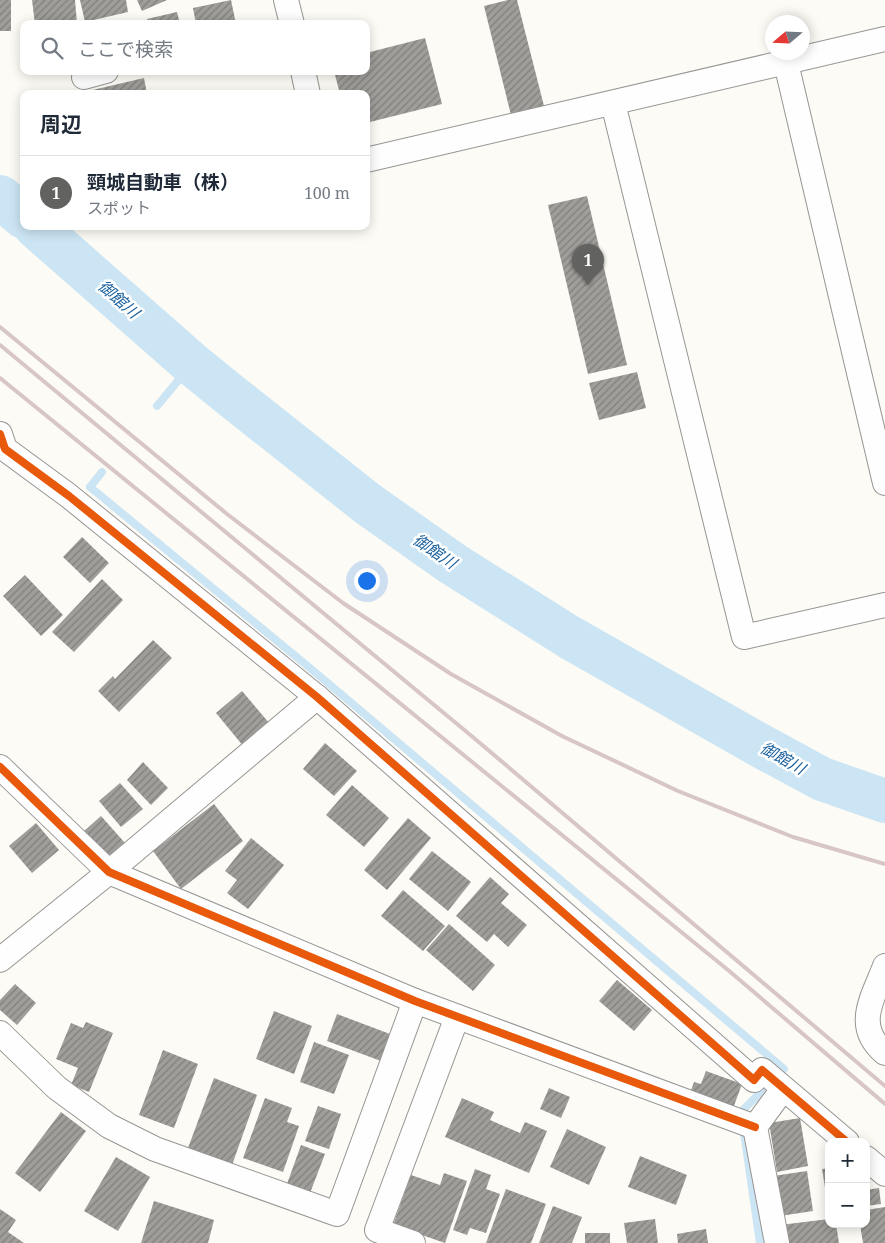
<!DOCTYPE html>
<html lang="ja">
<head>
<meta charset="utf-8">
<style>
	:root { --surface:#fff; --page:#f2f2f3; --text:#1f2937; --muted:#747a83; --line:#e0e1e3; --accent:#626260 }
	body { margin:0; font-family:"Noto Serif","Noto Sans JP",serif; background:var(--page); color:var(--text) }
	.controls { position:absolute; right:15px; bottom:15px; display:grid; overflow:hidden; border-radius:10px; box-shadow:0 2px 12px #0003 }
	.controls button { width:45px; height:45px; display:grid; place-items:center; padding:0; border:0; border-bottom:1px solid var(--line); background:var(--surface); color:var(--text); font:25px sans-serif }
	.compass { position:absolute; left:765px; top:15px; width:45px; height:45px; border-radius:50%; background:var(--surface); box-shadow:0 2px 12px #0003; rotate:251deg }
	.you { position:absolute; left:366px; top:580px; width:18px; height:18px; margin:-12px; border:4px solid #fff; border-radius:50%; background:#1a73e8; box-shadow:0 0 0 8px #1a73e833 }
	.badge { display:grid; place-items:center; width:32px; height:32px; border-radius:50%; background:var(--accent); color:#fff; font-size:16px; font-weight:700 }
	.pin { position:absolute; translate:-50% -41px; filter:drop-shadow(0 1px 2px #0008) }
	.pin::after { content:''; position:absolute; top:26px; width:18px; height:15px; background:inherit; clip-path:polygon(0 0,100% 0,50% 100%) }
	.list { margin:0; padding:0; list-style:none }
	h2 { display:flex; justify-content:space-between; align-items:center; height:65px; margin:0; padding:0 20px; font-size:21px }
	h2 small { font-size:16px; font-weight:400; color:var(--muted) }
	.list li { display:grid; grid-template-columns:32px 1fr auto; gap:15px; align-items:center; box-sizing:border-box; height:75px; padding:0 20px; border-top:1px solid var(--line) }
	.list b { display:block; font-size:19px; white-space:nowrap }
	.list p { margin:0; font-size:16px; white-space:nowrap; color:var(--muted) }
	.list em { font-size:16px; font-style:normal; color:var(--muted) }
	.icon { flex:none; width:28px; height:28px; fill:none; stroke:currentColor; stroke-width:2; stroke-linecap:round; stroke-linejoin:round }
	.map { position:relative; flex:none; width:885px; height:1243px; overflow:hidden }
	.search { position:absolute; background:var(--surface); box-shadow:0 2px 12px #0003; left:20px; top:20px; width:350px; height:55px; display:flex; align-items:center; gap:12px; box-sizing:border-box; padding:0 18px; border-radius:10px; color:var(--muted); font-size:19px }
	.panel { position:absolute; background:var(--surface); box-shadow:0 2px 12px #0003; left:20px; top:90px; width:350px; height:140px; border-radius:10px }
	.map>svg:first-child { display:block }
	.lines { fill:none; stroke-linecap:round; stroke-linejoin:round }
	.stream { stroke:#cce5f4; stroke-width:8 }
	.river { stroke:#cce5f4; stroke-width:44 }
	.building { fill:url(#building-hatch) }
	.minor-casing { stroke:#969593; stroke-width:26 }
	.minor { stroke:#fffefe; stroke-width:24 }
	.rail { stroke:#d7c6c5; stroke-width:4 }
	.cycleway-casing { stroke:#fff; stroke-width:11 }
	.cycleway { stroke:#e8590c; stroke-width:8 }
	.labels { text-anchor:middle; dominant-baseline:central; stroke-width:5; stroke-linejoin:round; paint-order:stroke }
	.water-label { font-size:16px; font-style:italic; fill:#1b619e; stroke:#fff }
</style>
</head>
<body>
<div class="map">
<svg width="885" height="1243" viewBox="0 0 885 1243">
	<defs>
		<pattern id="building-hatch" width="6" height="6" patternUnits="userSpaceOnUse" patternTransform="scale(1.25)"><rect width="6" height="6" fill="#a09e9a"/><path d="M-1 1l2-2M0 6l6-6M5 7l2-2" fill="none" stroke="#817f7c"/></pattern>
	</defs>
	<rect width="100%" height="100%" fill="#fcfbf5"/>
	<g class="lines">
		<g class="stream">
			<polyline points="157,406 192,364"/>
			<polyline points="102,472 90,487 316,673 784,1069 741,1112 760,1243"/>
		</g>
		<g class="river">
			<polyline points="0,197 24,217"/>
			<polyline points="35,226 192,364 234,398 368,504 453,564 569,637 761,746 822,779 885,801"/>
		</g>
	</g>
	<g class="building">
		<rect x="0" y="0" width="11" height="31"/>
		<polygon points="32,0 75,0 77,24 35,24"/>
		<polygon points="80,0 126,0 128,12 85,22"/>
		<polygon points="137,0 167,0 142,11"/>
		<polygon points="231,0 236,24 196,24 193,8"/>
		<polygon points="508,0 517,0 544,106 511,115 484,6"/>
		<polygon points="177,12 180,24 148,24 147,19"/>
		<polygon points="425,38 442,104 366,123 366,94 340,94 334,71 366,71 366,53"/>
		<polygon points="144,78 147,94 85,94 84,92"/>
		<polygon points="587,196 627,365 588,374 548,205"/>
		<polygon points="637,372 646,408 599,420 589,383"/>
		<polygon points="82,537 109,563 90,583 63,557"/>
		<polygon points="25,575 63,615 41,636 3,596"/>
		<polygon points="102,579 123,600 74,652 52,632"/>
		<polygon points="153,640 172,658 119,712 98,691 113,676 115,679"/>
		<polygon points="242,691 270,724 244,747 216,713"/>
		<polygon points="325,743 357,771 334,796 303,769"/>
		<polygon points="143,762 168,788 151,805 127,780"/>
		<polygon points="120,783 143,809 121,827 99,801"/>
		<polygon points="352,785 389,818 364,847 326,815"/>
		<polygon points="214,804 243,841 181,889 153,851"/>
		<polygon points="101,816 125,843 107,859 83,832"/>
		<polygon points="408,818 431,838 387,890 364,870"/>
		<polygon points="36,823 59,850 32,873 9,846"/>
		<polygon points="251,838 284,865 248,909 227,893 237,880 225,871"/>
		<polygon points="432,851 471,882 448,911 409,879"/>
		<polygon points="490,877 509,894 501,903 527,925 508,947 494,934 487,942 456,916"/>
		<polygon points="403,890 445,926 423,951 381,916"/>
		<polygon points="449,924 495,965 473,991 426,950"/>
		<polygon points="617,980 652,1010 634,1031 599,1001"/>
		<polygon points="15,984 36,1003 17,1025 0,1010 0,1000"/>
		<polygon points="274,1011 312,1026 294,1074 256,1059"/>
		<polygon points="337,1014 390,1034 381,1061 327,1041"/>
		<polygon points="86,1022 113,1033 89,1092 71,1085 78,1068 56,1059 71,1023 83,1028"/>
		<polygon points="314,1042 349,1055 334,1094 300,1082"/>
		<polygon points="163,1050 198,1064 174,1128 139,1115"/>
		<polygon points="706,1071 742,1084 732,1111 689,1096 694,1082 701,1084"/>
		<polygon points="214,1078 257,1095 232,1165 188,1148"/>
		<polygon points="549,1088 570,1097 561,1118 540,1109"/>
		<polygon points="265,1098 292,1108 287,1122 299,1126 283,1172 243,1158"/>
		<polygon points="462,1098 494,1112 490,1120 520,1133 525,1122 547,1131 529,1173 445,1137"/>
		<polygon points="318,1106 341,1114 329,1149 305,1141"/>
		<polygon points="61,1112 86,1131 40,1192 15,1173"/>
		<polygon points="800,1118 808,1166 777,1172 769,1123"/>
		<polygon points="567,1129 606,1147 589,1185 550,1167"/>
		<polygon points="301,1145 325,1154 310,1193 287,1184"/>
		<polygon points="640,1156 687,1175 676,1205 628,1187"/>
		<polygon points="116,1157 150,1177 118,1231 84,1211"/>
		<polygon points="829,1168 829,1206 828,1206 822,1169"/>
		<polygon points="475,1169 491,1175 486,1189 500,1194 486,1233 470,1228 467,1235 453,1230"/>
		<polygon points="807,1171 813,1211 780,1216 773,1176"/>
		<polygon points="444,1173 467,1181 445,1243 393,1225 411,1175 440,1185"/>
		<polygon points="879,1188 881,1204 866,1206 866,1190"/>
		<polygon points="506,1189 546,1204 531,1243 486,1243"/>
		<polygon points="154,1201 214,1220 208,1243 141,1243"/>
		<polygon points="553,1206 582,1217 572,1243 539,1243"/>
		<polygon points="885,1207 885,1243 863,1243 860,1224 866,1224 866,1210"/>
		<polygon points="0,1209 16,1220 8,1232 24,1243 0,1243"/>
		<polygon points="655,1219 658,1243 627,1243 624,1223"/>
		<polygon points="829,1219 829,1224 836,1224 839,1243 782,1243 780,1225"/>
		<polygon points="706,1229 708,1243 678,1243 677,1234"/>
		<rect x="585" y="1233" width="25" height="10"/>
	</g>
	<g class="lines">
		<defs>
			<g id="minor">
				<polyline points="286,0 292,24"/>
				<polyline points="786,63 885,483"/>
				<polyline points="303,71 308,94"/>
				<polyline points="84,77 106,71"/>
				<polyline points="613,103 744,637 885,605"/>
				<polyline points="366,160 885,39"/>
				<polyline points="0,434 5,449 69,496 317,697 754,1080 762,1070 847,1142"/>
				<polyline points="0,767 109,872 415,1001 755,1127"/>
				<polyline points="0,960 109,872 317,697"/>
				<path d="M885 966C873 998 853 1026 885 1053"/>
				<polyline points="0,1033 57,1088 109,1126 155,1149 337,1214 415,1001"/>
				<polyline points="866,1158 885,1174"/>
				<polyline points="413,1243 377,1230 457,1017"/>
				<polyline points="777,1243 755,1127 783,1089"/>
			</g>
		</defs>
		<use href="#minor" class="minor-casing"/>
		<use href="#minor" class="minor"/>
		<g class="rail">
			<polyline points="0,327 227,514 343,603 451,674 562,736 678,791 793,837 885,864"/>
			<polyline points="0,345 474,738 885,1086"/>
			<polyline points="0,378 728,970 885,1104"/>
		</g>
		<defs>
			<g id="cycleway">
				<polyline points="0,434 5,449 69,496 317,697 754,1080 762,1070 847,1142"/>
				<polyline points="0,767 109,872 415,1001 755,1127"/>
			</g>
		</defs>
		<use href="#cycleway" class="cycleway-casing"/>
		<use href="#cycleway" class="cycleway"/>
	</g>
	<g class="labels">
		<g class="water-label">
			<text transform="translate(119 299) rotate(41)">御館川</text>
			<text transform="translate(435 551) rotate(34)">御館川</text>
			<text transform="translate(783 758) rotate(29)">御館川</text>
		</g>
	</g>
</svg>
<div class="controls">
<button>+</button>
<button>−</button>
</div>
<svg class="compass" viewBox="-18 -18 36 36"><path d="M0-13l5 13h-10z" fill="#e53935"/><path d="M0 13l5-13h-10z" fill="#747a83"/></svg>
<div class="you"></div>
<div class="pin badge" style="left:588px;top:285px">1</div>
<div class="search"><svg class="icon" aria-label="search" viewBox="0 0 24 24"><circle cx="10" cy="10" r="6"/><path d="M15 15l6 6"/></svg>ここで検索</div>
<section class="panel">
<h2>周辺<small></small></h2>
<ul class="list">
<li><span class="badge">1</span><div><b>頸城自動車（株）</b><p>スポット</p></div><em>100 m</em></li>
</ul>
</section>
</div>
</body>
</html>
